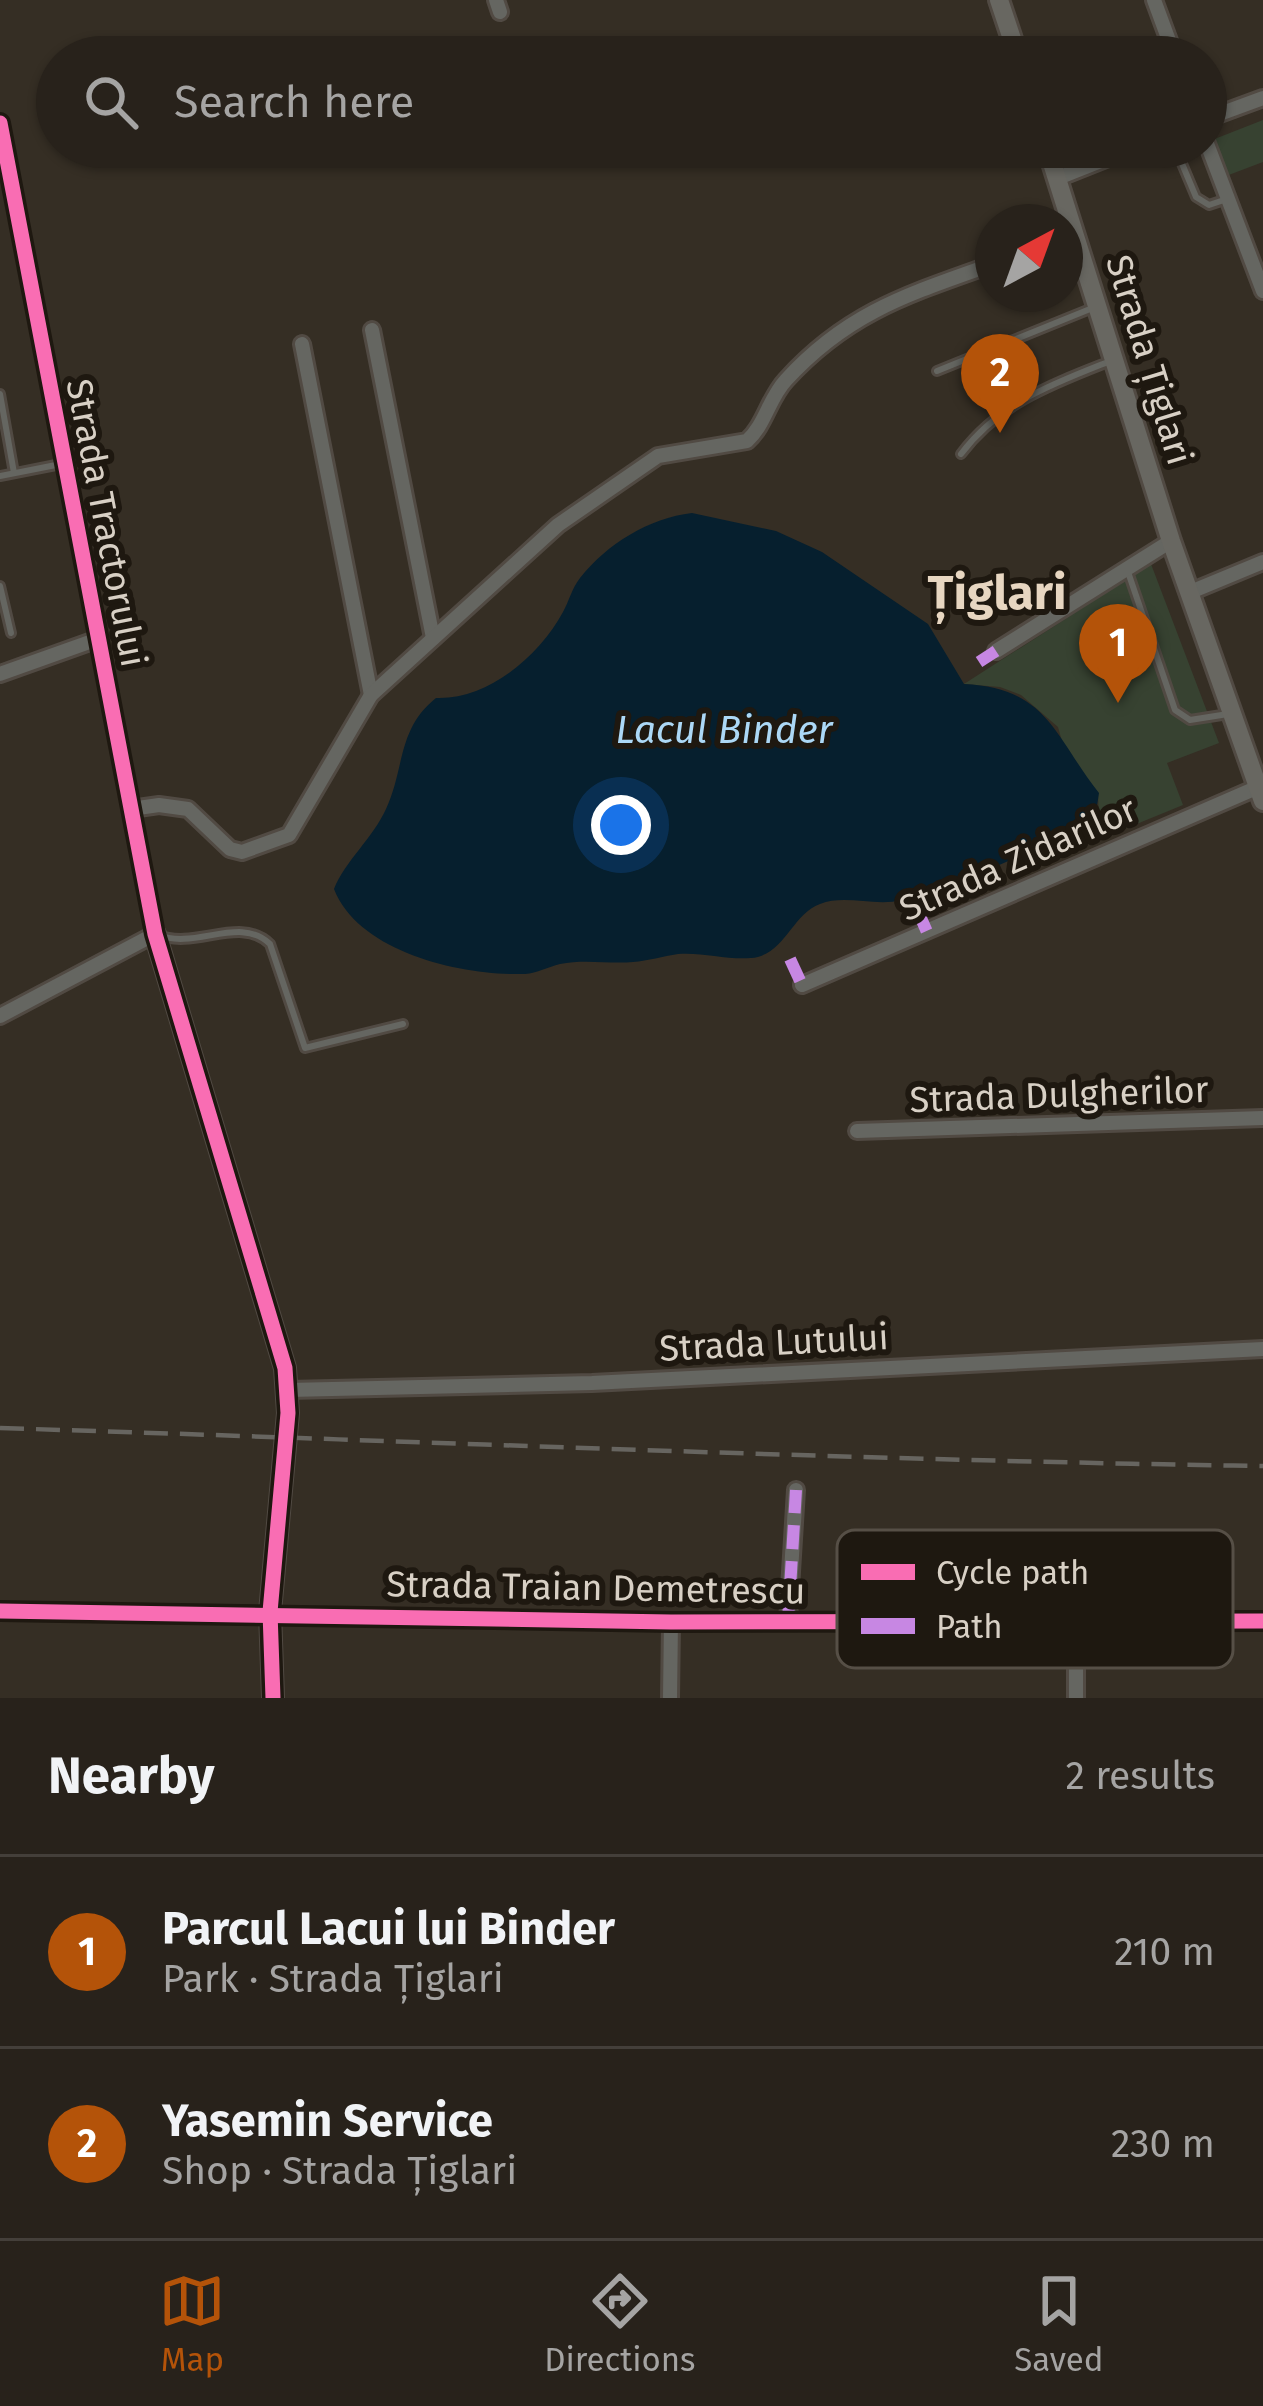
<!DOCTYPE html>
<html lang="en">
<head>
<meta charset="utf-8">
<style>
	:root { --surface:#28221b; --page:#342f28; --text:#f1f3f6; --muted:#a5a4a3; --line:#443f3a; --accent:#b45309 }
	body { margin:0; font-family:"Fira Sans",sans-serif; background:var(--page); color:var(--text) }
	.compass { position:absolute; left:975px; top:204px; width:108px; height:108px; border-radius:50%; background:var(--surface); box-shadow:0 3px 9px #0004; rotate:41deg }
	.you { position:absolute; left:621px; top:825px; width:42px; height:42px; margin:-30px; border:9px solid #fff; border-radius:50%; background:#1a73e8; box-shadow:0 0 0 18px #1a73e833 }
	.badge { display:grid; place-items:center; width:78px; height:78px; border-radius:50%; background:var(--accent); color:#fff; font-size:39px; font-weight:700 }
	.pin { position:absolute; translate:-50% -99px; filter:drop-shadow(0 3px 6px #0008) }
	.pin::after { content:''; position:absolute; top:63px; width:42px; height:36px; background:inherit; clip-path:polygon(0 0,100% 0,50% 100%) }
	.list { margin:0; padding:0; list-style:none }
	h2 { display:flex; justify-content:space-between; align-items:center; height:156px; margin:0; padding:0 48px; font-size:51px }
	h2 small { font-size:39px; font-weight:400; color:var(--muted) }
	.list li { display:grid; grid-template-columns:78px 1fr auto; gap:36px; align-items:center; box-sizing:border-box; height:192px; padding:0 48px; border-top:3px solid var(--line) }
	.list b { display:block; font-size:45px; white-space:nowrap }
	.list p { margin:0; font-size:39px; white-space:nowrap; color:var(--muted) }
	.list em { font-size:39px; font-style:normal; color:var(--muted) }
	.icon { flex:none; width:66px; height:66px; fill:none; stroke:currentColor; stroke-width:2; stroke-linecap:round; stroke-linejoin:round }
	.map { position:relative; flex:none; width:1263px; height:1698px; overflow:hidden }
	.search { position:absolute; background:var(--surface); box-shadow:0 3px 9px #0004; left:36px; right:36px; top:36px; height:132px; display:flex; align-items:center; gap:30px; box-sizing:border-box; padding:0 42px; border-radius:66px; color:var(--muted); font-size:45px }
	.sheet { height:540px; background:var(--surface) }
	nav { display:flex; justify-content:space-around; align-items:center; box-sizing:border-box; height:168px; border-top:3px solid var(--line); background:var(--surface); font-size:33px; color:var(--muted) }
	nav a { display:grid; justify-items:center; gap:6px }
	nav .on { color:var(--accent) }
	.map>svg:first-child { display:block }
	.green { fill:#374231 }
	.water { fill:#061f2e }
	.lines { fill:none; stroke-linecap:round; stroke-linejoin:round }
	.lane-casing { stroke:#514a43; stroke-width:12 }
	.street-casing { stroke:#514a43; stroke-width:20 }
	.secondary-casing { stroke:#514a43; stroke-width:24 }
	.lane { stroke:#656661; stroke-width:6 }
	.street { stroke:#656661; stroke-width:14 }
	.secondary { stroke:#686761; stroke-width:18 }
	.rail { stroke:#676560; stroke-width:4.5; stroke-dasharray:24 12; stroke-linecap:butt }
	.quiet { stroke:#c787e3; stroke-width:12; stroke-dasharray:24 12; stroke-linecap:butt }
	.cycleway-casing { stroke:#1e1810; stroke-width:22 }
	.cycleway { stroke:#f96db3; stroke-width:15 }
	.labels { text-anchor:middle; dominant-baseline:central; stroke-width:12; stroke-linejoin:round; paint-order:stroke }
	.street-label { font-size:36px; fill:#d8d0c5; stroke:#1e1810 }
	.water-label { font-size:39px; font-style:italic; fill:#acd8f6; stroke:#1e1810 }
	.district-label { font-size:48px; font-weight:bold; fill:#e7d6c1; stroke:#1e1810 }
	.key { fill:#1e1810; stroke:#564f46; stroke-width:3 }
	.key-label { font-size:33px; fill:#d8d0c5 }
</style>
</head>
<body>
<div class="map">
<svg width="1263" height="1698" viewBox="0 0 1263 1698">
	<rect width="100%" height="100%" fill="#352e24"/>
	<g class="green">
		<polygon points="1263,120 1263,162 1226,176 1212,140"/>
		<polygon points="1151,564 1219,743 1167,763 1183,805 1100,839 1098,793 1065,752 1058,727 1021,695 1000,687 964,684"/>
	</g>
	<path class="water" d="M692 513 776 531 822 552 928 624 964 684C1048 688 1054 736 1099 793L1095 818C1035 851 968 881 902 900 875 907 845 894 820 904 791 915 785 955 751 958 727 960 702 952 678 954 663 956 648 961 633 962 609 964 584 959 560 964 548 967 537 973 525 974 463 976 359 953 334 889 345 861 373 838 386 809 405 768 397 729 436 698 488 700 539 656 563 612 569 601 572 588 580 578 607 544 649 518 692 513Z"/>
	<g class="lines">
		<defs>
			<g id="lane">
				<polyline points="1175,147 1196,197 1209,205 1224,200"/>
				<polyline points="937,371 1095,307"/>
				<polyline points="0,394 14,473"/>
				<path d="M961 454C1000 402 1055 383 1113 360"/>
				<polyline points="0,476 61,464"/>
				<polyline points="1128,572 1175,710 1190,720 1228,714"/>
				<polyline points="0,586 11,633"/>
				<path d="M158 935C196 950 240 915 270 944L305 1048 403 1024"/>
			</g>
			<g id="street">
				<polyline points="496,0 500,12"/>
				<polyline points="1154,0 1175,57"/>
				<polyline points="1206,119 1263,98"/>
				<polyline points="0,123 155,934 0,1016"/>
				<polyline points="1206,141 1263,291"/>
				<polyline points="1058,178 1136,147"/>
				<polyline points="372,330 433,638"/>
				<polyline points="302,344 371,695"/>
				<polyline points="1188,593 1263,562"/>
				<polyline points="996,651 1171,541"/>
				<polyline points="0,674 98,639"/>
				<path d="M131 809 159 805 188 809 230 849 242 852 289 835 371 695 558 525 658 456 747 441C765 425 769 398 786 380 848 312 909 294 993 264"/>
				<polyline points="802,985 1263,785"/>
				<polyline points="857,1131 1263,1118"/>
				<polyline points="288,1390 592,1383 1263,1349"/>
				<polyline points="0,1611 671,1622 1263,1621"/>
				<polyline points="788,1621 796,1490"/>
				<polyline points="670,1698 671,1622"/>
				<polyline points="1076,1698 1076,1620"/>
			</g>
			<g id="secondary">
				<polyline points="999,0 1018,57"/>
				<polyline points="1047,147 1171,541 1263,801"/>
				<polyline points="155,934 285,1368 288,1413 270,1612 273,1698"/>
			</g>
		</defs>
		<use href="#lane" class="lane-casing"/>
		<use href="#street" class="street-casing"/>
		<use href="#secondary" class="secondary-casing"/>
		<use href="#lane" class="lane"/>
		<use href="#street" class="street"/>
		<use href="#secondary" class="secondary"/>
		<path class="rail" d="M0 1428C421 1441 842 1460 1263 1466"/>
		<g class="quiet">
			<polyline points="979,662 996,651"/>
			<polyline points="917,909 927,932"/>
			<polyline points="790,959 802,985"/>
			<polyline points="788,1621 796,1490"/>
		</g>
		<defs>
			<g id="cycleway">
				<polyline points="0,123 155,934 285,1368 288,1413 270,1612 273,1698"/>
				<polyline points="0,1611 671,1622 1263,1621"/>
			</g>
		</defs>
		<use href="#cycleway" class="cycleway-casing"/>
		<use href="#cycleway" class="cycleway"/>
	</g>
	<g class="labels">
		<g class="street-label">
			<text transform="translate(1149 360) rotate(73)">Strada Țiglari</text>
			<text transform="translate(106 523) rotate(79)">Strada Tractorului</text>
			<text transform="translate(1018 859) rotate(-24)">Strada Zidarilor</text>
			<text transform="translate(1059 1095) rotate(-2)">Strada Dulgherilor</text>
			<text transform="translate(774 1343) rotate(-3)">Strada Lutului</text>
			<text transform="translate(596 1588) rotate(1)">Strada Traian Demetrescu</text>
		</g>
		<g class="water-label">
			<text x="724" y="730">Lacul Binder</text>
		</g>
		<g class="district-label">
			<text x="997" y="593">Țiglari</text>
		</g>
	</g>
	<rect x="837" y="1530" width="396" height="138" rx="18" class="key"/>
	<rect x="861" y="1564" width="54" height="16" fill="#f96db3"/>
	<rect x="861" y="1618" width="54" height="16" fill="#c787e3"/>
	<g class="key-label">
		<text x="936" y="1584">Cycle path</text>
		<text x="936" y="1638">Path</text>
	</g>
</svg>
<svg class="compass" viewBox="-18 -18 36 36"><path d="M0-13l5 13h-10z" fill="#e53935"/><path d="M0 13l5-13h-10z" fill="#a5a4a3"/></svg>
<div class="you"></div>
<div class="pin badge" style="left:1118px;top:703px">1</div>
<div class="pin badge" style="left:1000px;top:433px">2</div>
<div class="search"><svg class="icon" aria-label="search" viewBox="0 0 24 24"><circle cx="10" cy="10" r="6"/><path d="M15 15l6 6"/></svg>Search here</div>
</div>
<section class="sheet">
<h2>Nearby<small>2 results</small></h2>
<ul class="list">
<li><span class="badge">1</span><div><b>Parcul Lacui lui Binder</b><p>Park · Strada Țiglari</p></div><em>210 m</em></li>
<li><span class="badge">2</span><div><b>Yasemin Service</b><p>Shop · Strada Țiglari</p></div><em>230 m</em></li>
</ul>
</section>
<nav>
<a class="on"><svg class="icon" aria-label="map" viewBox="0 0 24 24"><path d="M3 6l6-2 6 2 6-2v14l-6 2-6-2-6 2zM9 4v14M15 6v14"/></svg>Map</a>
<a><svg class="icon" aria-label="directions" viewBox="0 0 24 24"><path d="M12 3l9 9-9 9-9-9zM9 14v-3h6M13 9l2 2-2 2"/></svg>Directions</a>
<a><svg class="icon" aria-label="saved" viewBox="0 0 24 24"><path d="M7 4h10v16l-5-4-5 4z"/></svg>Saved</a>
</nav>
</body>
</html>
